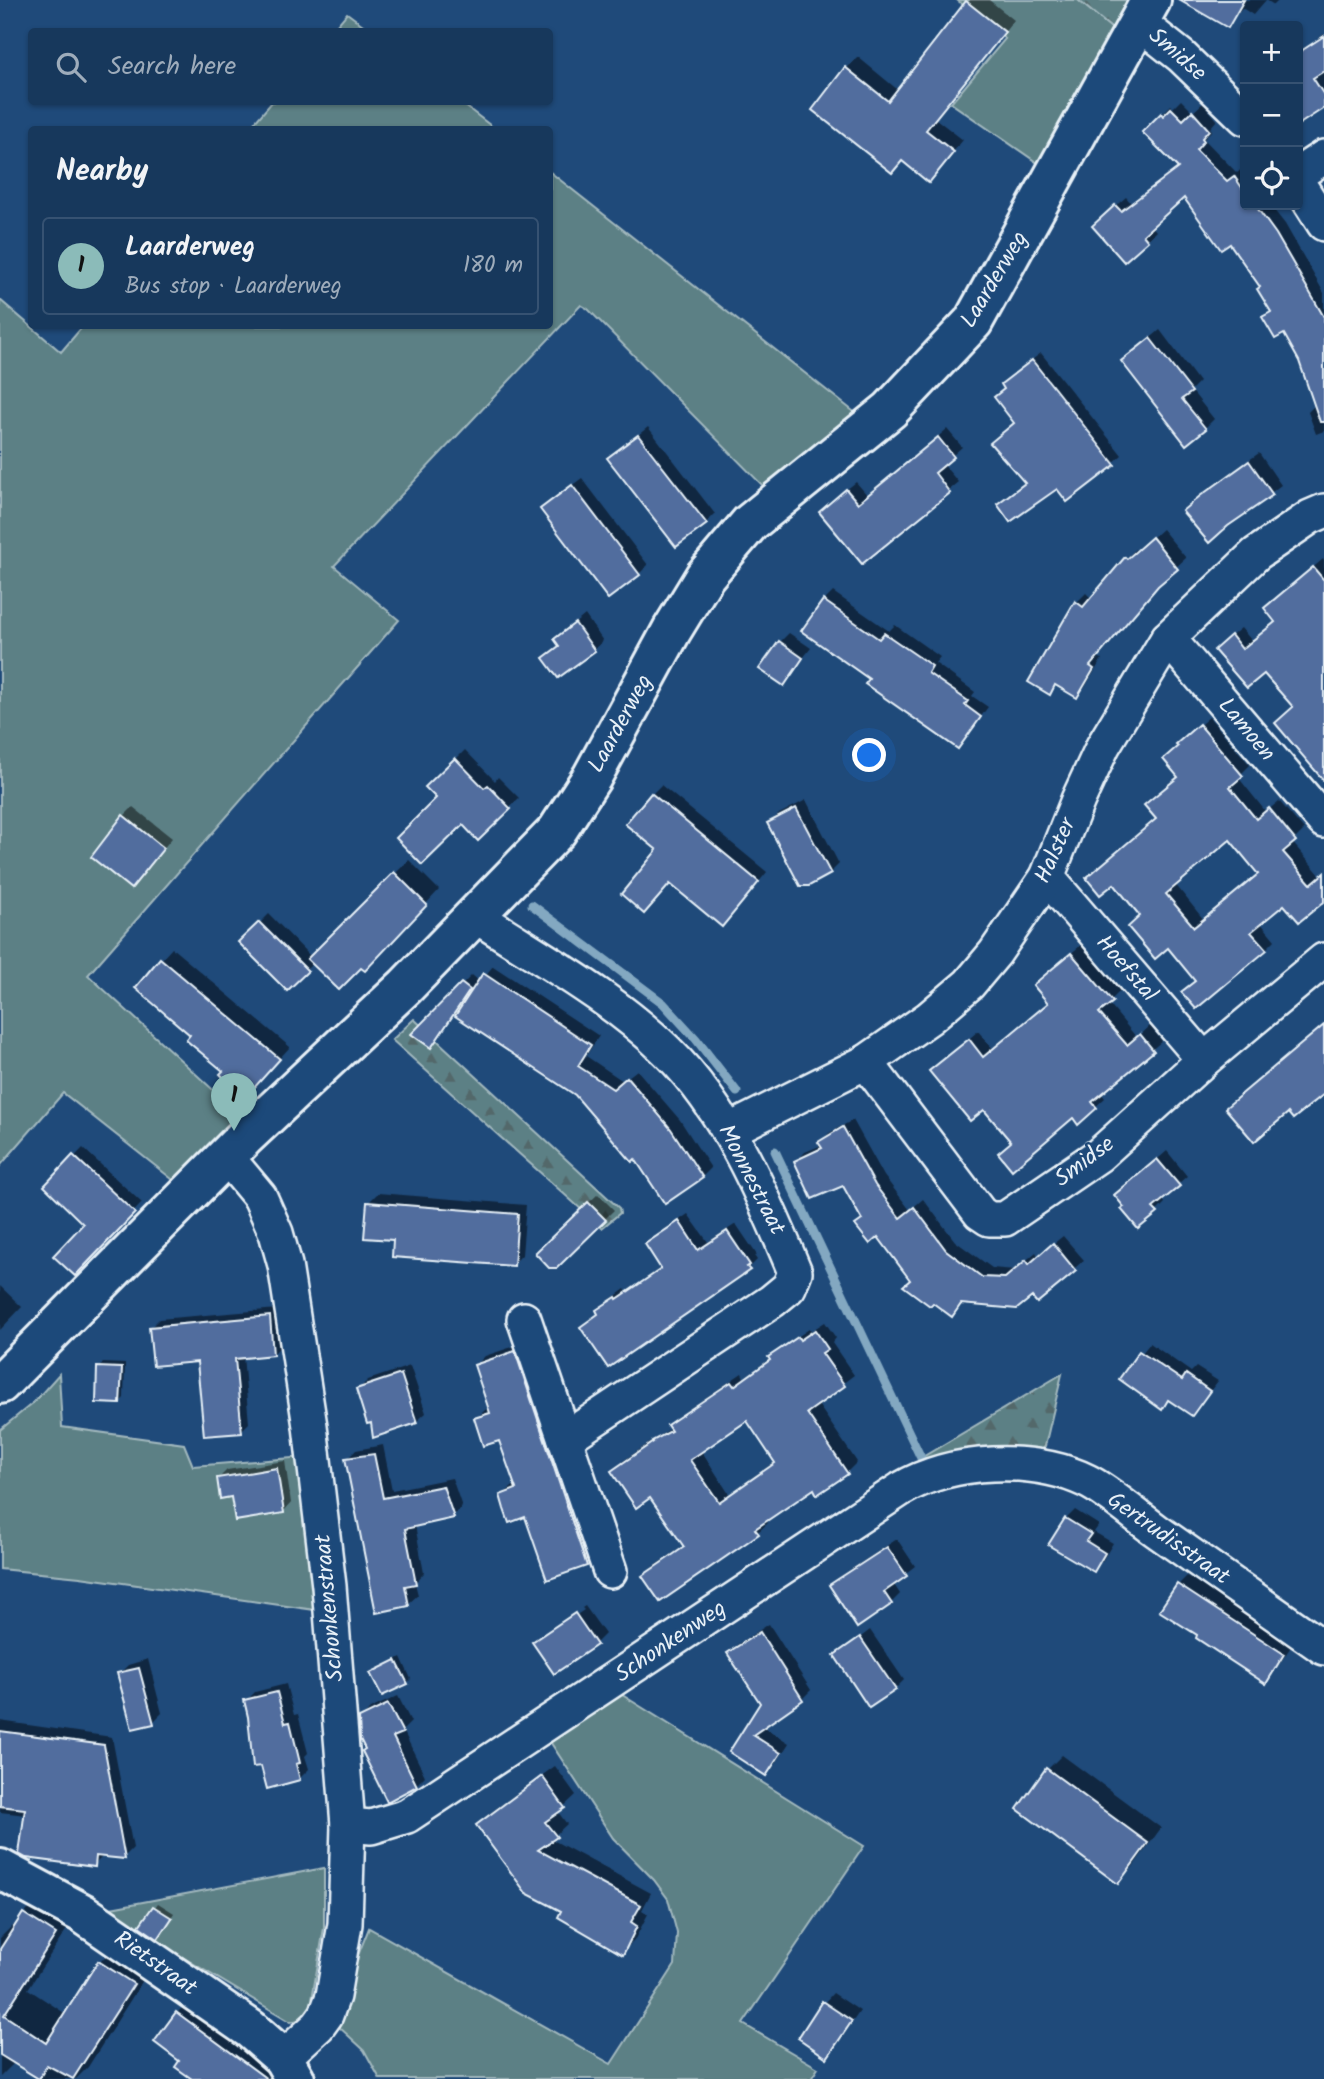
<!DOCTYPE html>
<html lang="en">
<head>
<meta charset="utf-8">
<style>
	:root { --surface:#17385c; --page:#244365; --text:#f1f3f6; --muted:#9eacbb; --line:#365272; --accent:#8bbbb9 }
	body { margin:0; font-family:Kalam,sans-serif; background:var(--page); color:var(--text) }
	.controls { position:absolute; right:21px; top:21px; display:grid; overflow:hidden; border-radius:7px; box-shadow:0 2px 5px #0004 }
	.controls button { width:63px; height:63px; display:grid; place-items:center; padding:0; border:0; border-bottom:2px solid var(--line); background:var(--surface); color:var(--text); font:35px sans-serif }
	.you { position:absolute; left:870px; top:756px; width:24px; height:24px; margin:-18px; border:5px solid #fff; border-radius:50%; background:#1a73e8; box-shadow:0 0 0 10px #1a73e833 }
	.badge { display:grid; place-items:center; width:46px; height:46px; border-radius:50%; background:var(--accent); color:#111; font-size:23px; font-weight:700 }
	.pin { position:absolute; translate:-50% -58px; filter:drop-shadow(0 2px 4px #0008) }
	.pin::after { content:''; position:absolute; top:37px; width:24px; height:21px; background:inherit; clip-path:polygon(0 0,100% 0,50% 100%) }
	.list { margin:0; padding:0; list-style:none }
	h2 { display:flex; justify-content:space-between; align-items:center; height:91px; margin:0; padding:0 28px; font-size:30px }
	h2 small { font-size:23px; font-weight:400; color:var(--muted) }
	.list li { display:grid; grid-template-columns:46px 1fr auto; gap:21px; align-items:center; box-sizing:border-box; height:98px; margin:0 14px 14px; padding:0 14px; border:2px solid var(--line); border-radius:7px }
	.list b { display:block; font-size:26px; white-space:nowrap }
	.list p { margin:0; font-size:23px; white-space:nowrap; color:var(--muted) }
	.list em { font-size:23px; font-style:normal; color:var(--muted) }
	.icon { flex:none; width:38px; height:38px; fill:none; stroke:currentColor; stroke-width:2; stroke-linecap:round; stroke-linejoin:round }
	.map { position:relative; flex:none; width:1324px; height:2079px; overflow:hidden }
	.search { position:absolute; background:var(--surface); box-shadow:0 2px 5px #0004; left:28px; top:28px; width:525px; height:77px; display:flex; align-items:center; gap:18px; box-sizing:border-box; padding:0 24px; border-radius:7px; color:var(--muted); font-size:26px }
	.panel { position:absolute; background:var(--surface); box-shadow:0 2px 5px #0004; left:28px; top:126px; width:525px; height:203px; border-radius:7px }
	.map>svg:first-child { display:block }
	.green { fill:#5c8085; stroke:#a2b8be; stroke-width:2 }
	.forest { fill:url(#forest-firs); stroke:#a2b8be; stroke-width:2 }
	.shadow { fill:#0007; fill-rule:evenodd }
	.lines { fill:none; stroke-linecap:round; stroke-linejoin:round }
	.stream { stroke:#83a8c1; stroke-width:9 }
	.building { fill:#516d9e; stroke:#e8f1f8; stroke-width:2; fill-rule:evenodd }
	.street-casing { stroke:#e8f1f8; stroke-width:38 }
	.secondary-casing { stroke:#e8f1f8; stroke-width:44 }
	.street { stroke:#1f4a7a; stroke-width:33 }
	.secondary { stroke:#1f4a7a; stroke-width:38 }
	.labels { text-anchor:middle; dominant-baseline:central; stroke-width:5; stroke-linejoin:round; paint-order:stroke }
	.street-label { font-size:23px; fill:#e8f1f8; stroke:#1f4a7a }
</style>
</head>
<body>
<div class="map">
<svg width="1324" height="2079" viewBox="0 0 1324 2079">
	<defs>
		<pattern id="forest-firs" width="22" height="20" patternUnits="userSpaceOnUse" patternTransform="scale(1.75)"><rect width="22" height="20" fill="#5c8085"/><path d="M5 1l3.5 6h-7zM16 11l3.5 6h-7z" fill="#52676a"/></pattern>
	</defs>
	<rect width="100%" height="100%" fill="#1f4a7a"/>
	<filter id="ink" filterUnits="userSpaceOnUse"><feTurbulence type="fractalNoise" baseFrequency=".0143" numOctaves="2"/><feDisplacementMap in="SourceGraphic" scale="14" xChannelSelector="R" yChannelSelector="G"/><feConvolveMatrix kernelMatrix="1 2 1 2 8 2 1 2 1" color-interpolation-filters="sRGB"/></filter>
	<g filter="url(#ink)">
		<g class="green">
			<polygon points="957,0 1078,0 1116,32 1042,166 951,103 1005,39"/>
			<polygon points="347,13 371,31 332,31"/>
			<polygon points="272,102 460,102 495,129 249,129"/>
			<polygon points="550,172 858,415 769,492 588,309 581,305 334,566 399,620 88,975 247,1121 182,1187 63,1093 0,1166 0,300 61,352 83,326 550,326"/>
			<polygon points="59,1374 62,1427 184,1444 193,1466 304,1457 315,1610 80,1577 0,1569 0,1430 34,1402"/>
			<polygon points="619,1693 864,1846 743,2024 818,2068 811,2079 380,2079 364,2050 339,2027 355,1963 369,1928 611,2064 675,1965 677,1933 668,1899 654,1880 613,1838 549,1740"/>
			<polygon points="324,1868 324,1928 309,2017 291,2022 119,1919 111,1908"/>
		</g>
		<g class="forest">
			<polygon points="1078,0 1125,0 1133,7 1116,32"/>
			<polygon points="414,1019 619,1208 620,1213 602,1228 392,1040"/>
			<polygon points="1062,1374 1045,1446 1037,1456 911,1474 921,1458"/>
		</g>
		<g class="shadow">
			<polygon points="970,0 989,0 1014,20 936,119 963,140 929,181 847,68 858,57 898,90"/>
			<polygon points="1209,0 1266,0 1253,15 1242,8 1227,26"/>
			<polygon points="1266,0 1279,0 1274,5"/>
			<polygon points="1324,34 1324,106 1304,119 1298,110 1298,63 1302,61 1298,55"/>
			<polygon points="1181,100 1193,112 1203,103 1217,120 1210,128 1212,130 1204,139 1237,173 1243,168 1245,171 1245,205 1270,205 1285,224 1324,293 1324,431 1316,434 1308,412 1316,404 1301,361 1285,332 1264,317 1272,310 1262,287 1230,242 1184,196 1151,225 1156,231 1147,240 1103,217 1126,197 1131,203 1179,167 1145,132 1171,105 1173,108"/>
			<polygon points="1160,330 1199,382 1191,390 1214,419 1205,428 1123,361"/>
			<polygon points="1041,353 1122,455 1113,463 1057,486 999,504 1026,482 1016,422 1006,388 1011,376"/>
			<polygon points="648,427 715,514 706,523 610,458"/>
			<polygon points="947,429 962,447 943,464 958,482 862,562 830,503 856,482 868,496"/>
			<polygon points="1259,453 1281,485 1209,540 1194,502 1211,487"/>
			<polygon points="582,478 648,565 639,574 552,500"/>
			<polygon points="1162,529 1186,558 1162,580 1097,657 1102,659 1085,687 1076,696 1057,685 1049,693 1030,681 1077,602 1086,593 1092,599 1135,549 1137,551"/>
			<polygon points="1323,559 1324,561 1324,778 1295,707 1264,671 1225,641 1241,628 1252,641 1277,621 1275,600"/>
			<polygon points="833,592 889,631 895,625 940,657 935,663 975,692 972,696 988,707 958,747 872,678 824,601"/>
			<polygon points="585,615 603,641 593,650 545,658 560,645 556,639"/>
			<polygon points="789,633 811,648 783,683 780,642"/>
			<path d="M1209 717 1250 765 1238 777 1266 812 1279 801 1304 830 1292 842 1321 876 1324 873V899L1285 902 1260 922 1275 940 1266 949 1197 980 1142 915 1158 818 1179 776 1180 745 1188 735ZM1230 838 1260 873 1204 920 1175 884Z"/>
			<polygon points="465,750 495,781 498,777 519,798 478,838 428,787"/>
			<polygon points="661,785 767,872 731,916 660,850 652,794"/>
			<polygon points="806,800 839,864 830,873 770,823 779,814"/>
			<polygon points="133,807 172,838 131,887 124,816"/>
			<polygon points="409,860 439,890 378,955 361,966 313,963 287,989 241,942 269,914 311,957"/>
			<polygon points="1081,945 1120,991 1108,1003 1137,1038 1150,1026 1162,1041 1101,1093 1105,1098 1079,1122 1073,1116 1013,1141 941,1063 978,1031 993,1049 1049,1002 1044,976"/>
			<polygon points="172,948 290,1047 255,1085 225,1071 193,1035 161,960"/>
			<polygon points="493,966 599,1036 586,1056 623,1081 637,1070 680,1120 711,1168 702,1177 636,1156 576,1094 455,1014 431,1045 413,1034 472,975 480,982"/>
			<polygon points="853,1120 884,1176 910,1210 923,1199 955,1241 992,1268 1015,1270 1036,1252 1038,1256 1063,1236 1084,1260 1037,1301 1032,1295 963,1302 952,1314 912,1280 878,1235 863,1219 844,1184 796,1162 805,1152 822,1145 820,1142 829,1133"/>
			<polygon points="83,1148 142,1203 75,1274 86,1224 46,1186"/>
			<polygon points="1167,1151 1187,1176 1162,1198 1165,1203 1156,1212 1126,1207 1116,1195"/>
			<polygon points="378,1193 526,1205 522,1255 513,1264 395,1238 369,1202"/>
			<polygon points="598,1194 614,1210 557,1266 537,1253"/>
			<polygon points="688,1214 708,1242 736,1224 757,1255 755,1257 757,1260 748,1269 583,1327 600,1312 598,1310 607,1302 625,1289 627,1292 662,1267 647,1245 656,1236"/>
			<polygon points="0,1286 22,1307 0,1330"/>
			<polygon points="277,1309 281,1346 273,1354 243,1356 249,1423 241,1431 199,1360 151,1327 159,1319"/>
			<path d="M825 1322 836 1338 832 1343 854 1375 817 1403 857 1462 847 1472 818 1492 814 1487 766 1520 768 1523 758 1532 660 1600 644 1576 654 1566 684 1546 651 1496 614 1471 623 1461 671 1428 669 1426 679 1416 742 1373 744 1378 771 1358 781 1348 809 1329 811 1331ZM747 1419 776 1461 729 1494 701 1450Z"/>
			<polygon points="524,1343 595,1555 586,1564 502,1495 516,1484 501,1439 476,1419 485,1410 491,1408 476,1365 485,1356"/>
			<polygon points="1150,1343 1191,1372 1196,1367 1218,1381 1192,1414 1170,1399 1162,1407 1122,1378"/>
			<polygon points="103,1363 125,1364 124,1398 120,1402 99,1367"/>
			<polygon points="410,1366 426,1413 416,1422 373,1421 358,1390 368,1380"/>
			<polygon points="383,1445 392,1490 452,1478 462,1507 453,1516 415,1525 424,1573 415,1583 418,1595 408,1604 347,1459 356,1450"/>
			<polygon points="285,1461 291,1503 283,1512 233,1495 219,1478 227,1470"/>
			<polygon points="1075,1510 1099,1525 1094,1532 1113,1543 1103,1560 1094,1569 1066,1519"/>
			<polygon points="897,1539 915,1566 893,1583 900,1594 891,1603 858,1625 832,1585 841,1576"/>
			<polygon points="1187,1576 1292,1645 1274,1672 1265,1681 1178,1585"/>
			<polygon points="585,1606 605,1634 596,1643 535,1643 542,1635 542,1638 584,1610 582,1608"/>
			<polygon points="769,1624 811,1690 802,1699 762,1726 789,1743 775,1765 766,1774 731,1751 762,1703 729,1654 738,1644"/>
			<polygon points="870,1630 904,1680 895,1689 836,1656"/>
			<polygon points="401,1657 411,1679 407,1683 373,1673"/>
			<polygon points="148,1659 162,1713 153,1722 119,1674 128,1665"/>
			<polygon points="286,1684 294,1715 298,1714 308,1753 305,1756 309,1769 299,1779 262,1765 246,1701 255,1692"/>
			<polygon points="398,1696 411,1722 403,1730 425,1776 416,1785 361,1719 370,1709"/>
			<polygon points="0,1721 112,1737 133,1848 124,1857 103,1856 94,1865 26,1815 0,1812"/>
			<polygon points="1062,1755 1161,1828 1132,1868 1118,1881 1019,1809 1048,1769"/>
			<polygon points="555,1766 576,1795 558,1812 567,1824 551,1839 651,1893 642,1910 648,1914 634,1941 622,1952 563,1911 478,1825 490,1813"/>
			<polygon points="49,1889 80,1909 28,1989 66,2014 99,1963 124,1937 157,1958 88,2067 76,2079 42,2079 15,2062 0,2077 0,1938 13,1925 16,1927 24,1914"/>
			<polygon points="158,1903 174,1913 161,1932 142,1926"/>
			<polygon points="833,1993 860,2011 836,2046 827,2055 824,2003"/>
			<polygon points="186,2004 284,2079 195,2079 182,2060 177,2013"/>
		</g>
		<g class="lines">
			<g class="stream">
				<polyline points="532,905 663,1003 696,1039 737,1092"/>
				<polyline points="775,1151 921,1458"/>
			</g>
		</g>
		<g class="building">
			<polygon points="1179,0 1244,0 1228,28"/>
			<polygon points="966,1 1005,32 926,130 954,152 929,183 902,161 892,173 812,110 845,67 888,101"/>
			<polygon points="1324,36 1324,71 1313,78 1324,95 1324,108 1298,125 1298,53"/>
			<polygon points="1171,108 1183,120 1192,111 1209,130 1202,138 1204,141 1196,150 1227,181 1234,176 1245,192 1245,205 1255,205 1276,234 1324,317 1324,422 1320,422 1299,361 1284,334 1275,339 1262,317 1271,312 1257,289 1260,287 1230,244 1221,250 1184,198 1143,235 1148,241 1124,262 1092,226 1115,205 1121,211 1178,168 1142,132 1161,113 1163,116"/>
			<polygon points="1150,338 1192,392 1182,399 1206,429 1186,445 1121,361"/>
			<polygon points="1032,360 1115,465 1067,502 1057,489 1010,522 997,504 1025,483 990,443 1014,423 994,397 1004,389 1001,384"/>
			<polygon points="638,435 707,524 676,547 607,458"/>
			<polygon points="938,437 954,457 935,473 950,493 862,564 819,512 846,489 858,503"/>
			<polygon points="1249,461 1273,495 1228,526 1209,543 1182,511 1200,496"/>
			<polygon points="572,485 640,575 608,599 540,509"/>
			<polygon points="1152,537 1178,569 1158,586 1090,666 1094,669 1077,698 1055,685 1050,695 1028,682 1075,601 1083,607 1125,557 1127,559"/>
			<polygon points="1313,567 1324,580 1324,781 1275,723 1293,707 1264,674 1247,688 1214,650 1231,635 1242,649 1275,622 1264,608"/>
			<polygon points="823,600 879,639 884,633 932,666 928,673 968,701 965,705 981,717 958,749 865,684 869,679 801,631"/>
			<polygon points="575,623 595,651 558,678 543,658 559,646 554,639"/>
			<polygon points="779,641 803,658 784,686 759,669"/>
			<path d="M1199 724 1243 776 1230 787 1256 819 1269 808 1296 841 1283 852 1311 884 1324 873V902L1299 922 1284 905 1251 932 1267 950 1196 1009 1181 992 1195 981 1168 948 1155 959 1128 927 1140 916 1114 884 1100 895 1086 878 1156 819 1144 805 1178 777 1163 759 1178 746 1176 744ZM1230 840 1258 874 1194 927 1166 894Z"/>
			<polygon points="455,758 484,788 488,785 511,809 478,841 463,825 422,865 396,838 436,798 425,787"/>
			<polygon points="651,793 759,882 722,927 670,884 644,914 621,894 657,850 625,824"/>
			<polygon points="796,808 831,874 809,886 800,886 767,823"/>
			<polygon points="123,815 164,848 131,889 91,857"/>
			<polygon points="394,872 427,905 365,971 361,968 339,990 307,959"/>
			<polygon points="259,922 308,971 287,991 238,942"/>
			<polygon points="1071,953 1113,1002 1099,1013 1127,1045 1140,1034 1154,1051 1092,1102 1097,1108 1078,1125 1073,1118 1012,1170 998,1153 1011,1142 984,1110 970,1121 929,1071 969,1039 983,1057 1048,1003 1033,985"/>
			<polygon points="160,958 280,1059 244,1099 220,1074 223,1071 186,1040 190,1035 135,988"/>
			<polygon points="483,973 591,1045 578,1066 613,1089 627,1077 671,1129 703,1178 665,1204 635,1159 632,1162 575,1095 455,1016"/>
			<polygon points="461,983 470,990 431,1048 411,1034"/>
			<polygon points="1324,1025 1324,1094 1293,1119 1288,1113 1254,1142 1225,1108"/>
			<polygon points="843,1127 875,1185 900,1218 914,1207 946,1250 982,1277 1005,1278 1026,1260 1029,1264 1053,1243 1076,1271 1037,1303 1032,1297 1017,1309 961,1304 952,1317 933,1303 930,1306 903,1286 910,1280 878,1237 870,1244 855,1225 862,1220 843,1186 812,1199 794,1161 822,1148 818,1142"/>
			<polygon points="73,1155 135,1213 75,1276 53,1256 83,1224 44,1186"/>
			<polygon points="1157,1159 1180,1186 1153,1208 1158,1213 1138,1229 1121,1209 1124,1207 1114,1195"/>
			<polygon points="367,1202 518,1214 514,1266 392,1257 393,1240 364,1238"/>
			<polygon points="588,1202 606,1220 557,1268 549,1268 535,1253"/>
			<polygon points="679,1221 698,1250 727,1231 750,1265 747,1267 750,1270 608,1368 580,1327 598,1314 596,1310 616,1297 617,1299 661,1269 645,1244"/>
			<polygon points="270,1316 273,1355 235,1359 242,1433 204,1436 197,1362 153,1366 149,1327"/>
			<path d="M815 1330 828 1349 822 1353 845 1386 807 1413 848 1474 817 1495 814 1489 755 1529 759 1534 660 1602 642 1576 684 1547 650 1498 636 1508 611 1471 653 1442 652 1441 671 1431 667 1425 731 1382 734 1386 770 1360 768 1357 798 1337 800 1340ZM747 1421 775 1463 719 1502 690 1460Z"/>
			<polygon points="515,1351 587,1566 547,1580 525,1517 509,1523 504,1509 500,1495 516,1489 499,1441 483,1446 474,1418 490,1413 474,1365"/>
			<polygon points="1139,1351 1182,1380 1186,1374 1210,1391 1192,1416 1168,1400 1162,1410 1119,1379"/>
			<polygon points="97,1367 122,1368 120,1404 96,1403"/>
			<polygon points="401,1374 417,1423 373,1438 371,1423 367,1424 356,1389"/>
			<polygon points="374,1454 383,1498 443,1486 454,1518 405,1529 416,1584 405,1586 409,1606 376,1613 345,1458"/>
			<polygon points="277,1468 284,1513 235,1521 231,1497 220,1499 217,1478"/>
			<polygon points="1065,1518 1091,1534 1086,1541 1105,1553 1094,1572 1048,1545"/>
			<polygon points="887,1547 907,1576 884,1592 892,1604 857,1628 829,1585"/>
			<polygon points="1177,1584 1284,1654 1266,1684 1196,1638 1197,1635 1159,1611"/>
			<polygon points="575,1613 597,1645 554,1674 532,1642"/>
			<polygon points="760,1632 803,1700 753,1735 781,1753 766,1776 729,1752 760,1703 727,1653"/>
			<polygon points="860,1637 896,1690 869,1708 834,1655"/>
			<polygon points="396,1660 408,1684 382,1696 370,1673"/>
			<polygon points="139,1668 154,1724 132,1729 117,1673"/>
			<polygon points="277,1692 285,1723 290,1722 300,1763 296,1764 300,1780 267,1789 261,1766 253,1767 248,1717 244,1700"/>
			<polygon points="388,1704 403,1733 393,1737 417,1786 387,1802 362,1751 365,1749 360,1739 359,1718"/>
			<polygon points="0,1731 104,1745 125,1859 96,1856 95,1867 26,1858 19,1854 25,1809 0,1806"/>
			<polygon points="1046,1768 1148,1843 1118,1884 1017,1809"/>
			<polygon points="542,1776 565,1808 545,1822 557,1837 538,1850 641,1905 631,1922 637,1926 623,1955 558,1917 561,1911 526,1893 476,1825"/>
			<polygon points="153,1906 172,1918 158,1939 139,1926"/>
			<polygon points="23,1913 56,1934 4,2015 46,2043 98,1961 134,1984 73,2079 47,2065 39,2079 0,2055 0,1949"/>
			<polygon points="822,2001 852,2021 827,2058 798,2038"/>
			<polygon points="176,2012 267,2079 192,2079 175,2067 179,2061 154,2042"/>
		</g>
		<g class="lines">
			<defs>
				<g id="street">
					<polyline points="1138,22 1181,56 1245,118"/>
					<polyline points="1298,174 1324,157"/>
					<polyline points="1298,183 1324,224"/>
					<polyline points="1168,638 1324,821"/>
					<polyline points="1047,877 1204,1060"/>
					<path d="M476 916C540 958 612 997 667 1051 728 1111 763 1195 795 1272L789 1287 772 1301 565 1439"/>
					<polyline points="866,1062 980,1213 989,1219 1005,1219 1099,1155 1204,1060 1324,960"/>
					<polyline points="728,1131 866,1062 929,1018 969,984 995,953 1047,877 1078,800 1103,746 1168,638 1256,554 1310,517 1324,511"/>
					<polyline points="226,1156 260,1197 276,1233 285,1265 310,1426 329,1586 348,1825 345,1924 333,1996 326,2015 318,2026 283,2058"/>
					<polyline points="524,1319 610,1571"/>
					<path d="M348 1825 371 1827 407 1816 901 1489C952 1459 1033 1455 1087 1481 1108 1491 1137 1517 1157 1531 1213 1570 1268 1609 1324 1648"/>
				</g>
				<g id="secondary">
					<polyline points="0,1384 244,1138 406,986 557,831 592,777 672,630 705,576 750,523 890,410 973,322 1151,0"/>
					<polyline points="0,1869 82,1913 250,2029 283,2058 295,2079"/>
				</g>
			</defs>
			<use href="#street" class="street-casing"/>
			<use href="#secondary" class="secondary-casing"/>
			<use href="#street" class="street"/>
			<use href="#secondary" class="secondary"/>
		</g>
	</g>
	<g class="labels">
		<g class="street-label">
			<text transform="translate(1177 55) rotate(41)">Smidse</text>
			<text transform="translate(995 280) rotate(-59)">Laarderweg</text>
			<text transform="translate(621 724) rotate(-61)">Laarderweg</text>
			<text transform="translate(1246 730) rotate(50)">Lamoen</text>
			<text transform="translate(1056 851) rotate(-66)">Halster</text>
			<text transform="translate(1126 969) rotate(49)">Hoefstal</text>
			<text transform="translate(1085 1162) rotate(-37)">Smidse</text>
			<text transform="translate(751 1180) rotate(63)">Monnestraat</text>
			<text transform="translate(1168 1539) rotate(35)">Gertrudisstraat</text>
			<text transform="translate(330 1608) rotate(-95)">Schonkenstraat</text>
			<text transform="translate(671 1642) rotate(-34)">Schonkenweg</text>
			<text transform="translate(155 1964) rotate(35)">Rietstraat</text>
		</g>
	</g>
</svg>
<div class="controls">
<button>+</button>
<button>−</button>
<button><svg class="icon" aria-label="locate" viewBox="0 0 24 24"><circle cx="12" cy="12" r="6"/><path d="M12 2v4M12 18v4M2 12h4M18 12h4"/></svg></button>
</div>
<div class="you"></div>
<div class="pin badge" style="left:234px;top:1131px">1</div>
<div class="search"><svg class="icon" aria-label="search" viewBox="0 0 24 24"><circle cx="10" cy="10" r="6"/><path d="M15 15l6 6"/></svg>Search here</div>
<section class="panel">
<h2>Nearby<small></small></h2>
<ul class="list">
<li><span class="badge">1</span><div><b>Laarderweg</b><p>Bus stop · Laarderweg</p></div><em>180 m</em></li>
</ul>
</section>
</div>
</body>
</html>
